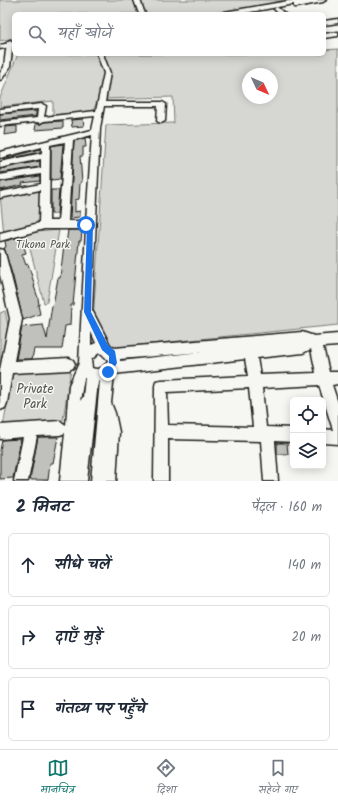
<!DOCTYPE html>
<html lang="hi">
<head>
<meta charset="utf-8">
<style>
	:root { --surface:#fff; --page:#f6f6f7; --text:#1f2937; --muted:#747a83; --line:#e0e1e3; --accent:#0f766e }
	body { margin:0; font-family:Kalam,"Playpen Sans Deva",sans-serif; background:var(--page); color:var(--text) }
	.controls { position:absolute; right:12px; bottom:12px; display:grid; overflow:hidden; border-radius:6px; box-shadow:0 2px 10px #0003 }
	.controls button { width:36px; height:36px; display:grid; place-items:center; padding:0; border:0; border-bottom:1px solid var(--line); background:var(--surface); color:var(--text); font:20px sans-serif }
	.compass { position:absolute; left:242px; top:68px; width:36px; height:36px; border-radius:50%; background:var(--surface); box-shadow:0 2px 10px #0003; rotate:134deg }
	.stop { position:absolute; width:12px; height:12px; margin:-9px; border:3px solid #1a73e8; border-radius:50%; background:#fff }
	.stop.end { background:#1a73e8; border-color:#fff; box-shadow:0 1px 4px #0008 }
	.list { margin:0; padding:0; list-style:none }
	h2 { display:flex; justify-content:space-between; align-items:center; height:52px; margin:0; padding:0 16px; font-size:17px }
	h2 small { font-size:13px; font-weight:400; color:var(--muted) }
	.list li { display:grid; grid-template-columns:26px 1fr auto; gap:12px; align-items:center; box-sizing:border-box; height:64px; margin:0 8px 8px; padding:0 8px; border:1px solid var(--line); border-radius:6px }
	.list b { display:block; font-size:15px; white-space:nowrap }
	.list em { font-size:13px; font-style:normal; color:var(--muted) }
	.icon { flex:none; width:22px; height:22px; fill:none; stroke:currentColor; stroke-width:2; stroke-linecap:round; stroke-linejoin:round }
	.map { position:relative; flex:none; width:338px; height:481px; overflow:hidden }
	.search { position:absolute; background:var(--surface); box-shadow:0 2px 10px #0003; left:12px; right:12px; top:12px; height:44px; display:flex; align-items:center; gap:10px; box-sizing:border-box; padding:0 14px; border-radius:6px; color:var(--muted); font-size:15px }
	.sheet { height:268px; background:var(--surface) }
	nav { display:flex; justify-content:space-around; align-items:center; box-sizing:border-box; height:56px; border-top:1px solid var(--line); background:var(--surface); font-size:11px; color:var(--muted) }
	nav a { display:grid; justify-items:center; gap:2px }
	nav .on { color:var(--accent) }
	.map>svg:first-child { display:block }
	.green { fill:#d6d6d2; stroke:#797977; fill-rule:evenodd }
	.building { fill:#c0c0bd; stroke:#1c1c1c }
	.lines { fill:none; stroke-linecap:round; stroke-linejoin:round }
	.minor-casing { stroke:#1c1c1c; stroke-width:3 }
	.major-casing { stroke:#1c1c1c; stroke-width:3 }
	.minor { fill:#f6f6f2; fill-rule:evenodd }
	.major { fill:#f6f6f2; fill-rule:evenodd }
	.route { fill:#1a73e8 }
	.labels { text-anchor:middle; dominant-baseline:central; stroke-width:3; stroke-linejoin:round; paint-order:stroke }
	.park-label { font-size:11px; fill:#545453; stroke:#f6f6f2 }
	.near-park-label { font-size:13px; fill:#545453; stroke:#f6f6f2 }
</style>
</head>
<body>
<div class="map">
<svg width="338" height="481" viewBox="0 0 338 481">
	<rect width="100%" height="100%" fill="#f6f6f2"/>
	<filter id="ink" filterUnits="userSpaceOnUse"><feTurbulence type="fractalNoise" baseFrequency=".025" numOctaves="2"/><feDisplacementMap in="SourceGraphic" scale="8" xChannelSelector="R" yChannelSelector="G"/><feConvolveMatrix kernelMatrix="1 2 1 2 8 2 1 2 1" color-interpolation-filters="sRGB"/></filter>
	<g filter="url(#ink)">
		<g class="green">
			<polygon points="0,0 294,0 249,9 201,14 14,14 14,38 0,41"/>
			<path d="M338 49V325L91 350 106 125 174 123 173 97 98 99 93 111 53 115V101L0 107V98L18 54H324V50ZM248 74H272V98H248Z"/>
			<polygon points="45,187 40,225 4,235 0,195"/>
			<polygon points="59,230 47,302 44,303 26,233"/>
			<polygon points="5,311 9,330 0,369 0,313"/>
			<polygon points="71,369 63,420 3,426 13,372"/>
		</g>
		<g class="building">
			<polygon points="36,111 36,116 0,120 0,114"/>
			<polygon points="83,119 84,126 72,127 71,120"/>
			<polygon points="63,121 63,128 35,130 36,124 41,124 44,122"/>
			<polygon points="17,126 17,133 4,135 5,127"/>
			<polygon points="85,138 86,147 83,147 83,156 80,156 82,182 80,183 79,199 75,200 75,212 80,211 80,217 70,218 74,141"/>
			<polygon points="63,144 60,179 51,180 51,146"/>
			<polygon points="40,149 40,152 3,160 3,159"/>
			<polygon points="40,161 40,167 0,173 0,169"/>
			<polygon points="40,176 40,181 22,183 23,185 0,190 0,182"/>
			<polygon points="51,190 59,190 57,214 51,214"/>
			<polygon points="68,230 82,230 81,241 79,241 73,305 71,305 70,325 65,326 62,349 34,349 32,359 16,359 22,327 43,325 47,339 52,305 53,305 58,278 60,278 64,245 66,244"/>
			<polygon points="23,236 24,239 22,240 26,253 22,254 26,265 28,264 35,286 34,286 38,298 39,305 38,305 40,314 23,320 13,277 4,248 6,247 5,241"/>
			<polygon points="38,437 58,437 53,463 50,463 48,480 30,480"/>
			<polygon points="21,439 13,478 0,479 0,450 2,440"/>
			<polygon points="277,443 287,443 288,454 277,454"/>
		</g>
		<g class="lines">
			<defs>
				<g id="minor">
					<polygon points="134,0 140,0 145,14 139,14"/>
					<polygon points="277,7 285,14 279,14 274,9"/>
					<polygon points="338,19 338,23 324,25 324,21"/>
					<polygon points="338,32 338,36 324,38 324,34"/>
					<polygon points="10,40 13,42 10,67 2,79 0,80 0,73 4,67 7,42"/>
					<path d="M97 54H103L110 73 105 102H162L166 104 165 121 161 123 157 121 158 106H104L100 128 92 310 110 345 114 348 302 332 314 336 338 334V346L323 347 329 372H338V384L332 385 338 403V444L323 443V429L333 430 319 385 262 388 266 427 293 428V442L275 441 278 481H264L261 441 168 439V481H154L155 386 156 381 161 380 248 376 245 359 114 374 111 403 115 413 119 432 116 481H91L100 381 98 382 87 481H60L65 433 60 435 37 436 28 481H14L23 437 0 439V425L60 421 66 425 69 385 79 363 86 229H44L0 241V233L39 223 40 190 0 198V192L41 184V174L0 181V175L41 168V159L0 168V162L42 153V147L0 158V152L92 130 95 116 44 121 40 123 37 122 0 126V122L37 118 38 109 0 113V109L42 104 46 106 44 117 96 111 104 73ZM92 135 86 221H68L73 140ZM65 142 58 221H49L50 145ZM91 332 96 343 91 345ZM311 349 316 373 260 375 257 358 303 353ZM201 352 120 361V359ZM99 353 102 354 108 360C105 367 100 371 92 368L91 360ZM84 378H85L83 397 80 401ZM249 388 253 427 168 425 167 392Z"/>
					<polygon points="0,249 4,250 5,253 22,319 14,361 69,358 73,360 75,364 73,368 69,370 12,373 7,403 5,408 0,410 0,370 10,319 0,275"/>
				</g>
				<g id="major">
					<polygon points="294,0 326,0 323,2 297,7 294,7 294,4 239,14 220,14 224,12"/>
					<polygon points="14,42 14,46 0,49 0,45"/>
				</g>
			</defs>
			<use href="#minor" class="minor-casing"/>
			<use href="#major" class="major-casing"/>
			<use href="#minor" class="minor"/>
			<use href="#major" class="major"/>
		</g>
	</g>
	<polygon class="route" points="83,223 90,223 93,225 91,312 108,345 115,351 117,363 110,375 108,376 103,372 109,363 109,356 102,350 84,312 87,227 83,227"/>
	<g class="labels">
		<g class="park-label">
			<text x="43" y="245">Tikona Park</text>
		</g>
		<g class="near-park-label">
			<text x="35" y="389">Private<tspan x="35" dy="15">Park</tspan></text>
		</g>
	</g>
</svg>
<div class="controls">
<button><svg class="icon" aria-label="locate" viewBox="0 0 24 24"><circle cx="12" cy="12" r="6"/><path d="M12 2v4M12 18v4M2 12h4M18 12h4"/></svg></button>
<button><svg class="icon" aria-label="layers" viewBox="0 0 24 24"><path d="M12 4l9 5-9 5-9-5zM3 14l9 5 9-5"/></svg></button>
</div>
<svg class="compass" viewBox="-18 -18 36 36"><path d="M0-13l5 13h-10z" fill="#e53935"/><path d="M0 13l5-13h-10z" fill="#747a83"/></svg>
<div class="stop" style="left:86px;top:225px"></div>
<div class="stop end" style="left:108px;top:372px"></div>
<div class="search"><svg class="icon" aria-label="search" viewBox="0 0 24 24"><circle cx="10" cy="10" r="6"/><path d="M15 15l6 6"/></svg>यहाँ खोजें</div>
</div>
<section class="sheet">
<h2>2 मिनट<small>पैदल · 160 m</small></h2>
<ul class="list">
<li><svg class="icon" aria-label="ahead" viewBox="0 0 24 24"><path d="M12 20V5M6 11l6-6 6 6"/></svg><div><b>सीधे चलें</b></div><em>140 m</em></li>
<li><svg class="icon" aria-label="right" viewBox="0 0 24 24"><path d="M7 20v-9h11M14 6l5 5-5 5"/></svg><div><b>दाएँ मुड़ें</b></div><em>20 m</em></li>
<li><svg class="icon" aria-label="arrive" viewBox="0 0 24 24"><path d="M6 21V4h12l-3 4 3 4H6"/></svg><div><b>गंतव्य पर पहुँचे</b></div></li>
</ul>
</section>
<nav>
<a class="on"><svg class="icon" aria-label="map" viewBox="0 0 24 24"><path d="M3 6l6-2 6 2 6-2v14l-6 2-6-2-6 2zM9 4v14M15 6v14"/></svg>मानचित्र</a>
<a><svg class="icon" aria-label="directions" viewBox="0 0 24 24"><path d="M12 3l9 9-9 9-9-9zM9 14v-3h6M13 9l2 2-2 2"/></svg>दिशा</a>
<a><svg class="icon" aria-label="saved" viewBox="0 0 24 24"><path d="M7 4h10v16l-5-4-5 4z"/></svg>सहेजे गए</a>
</nav>
</body>
</html>
